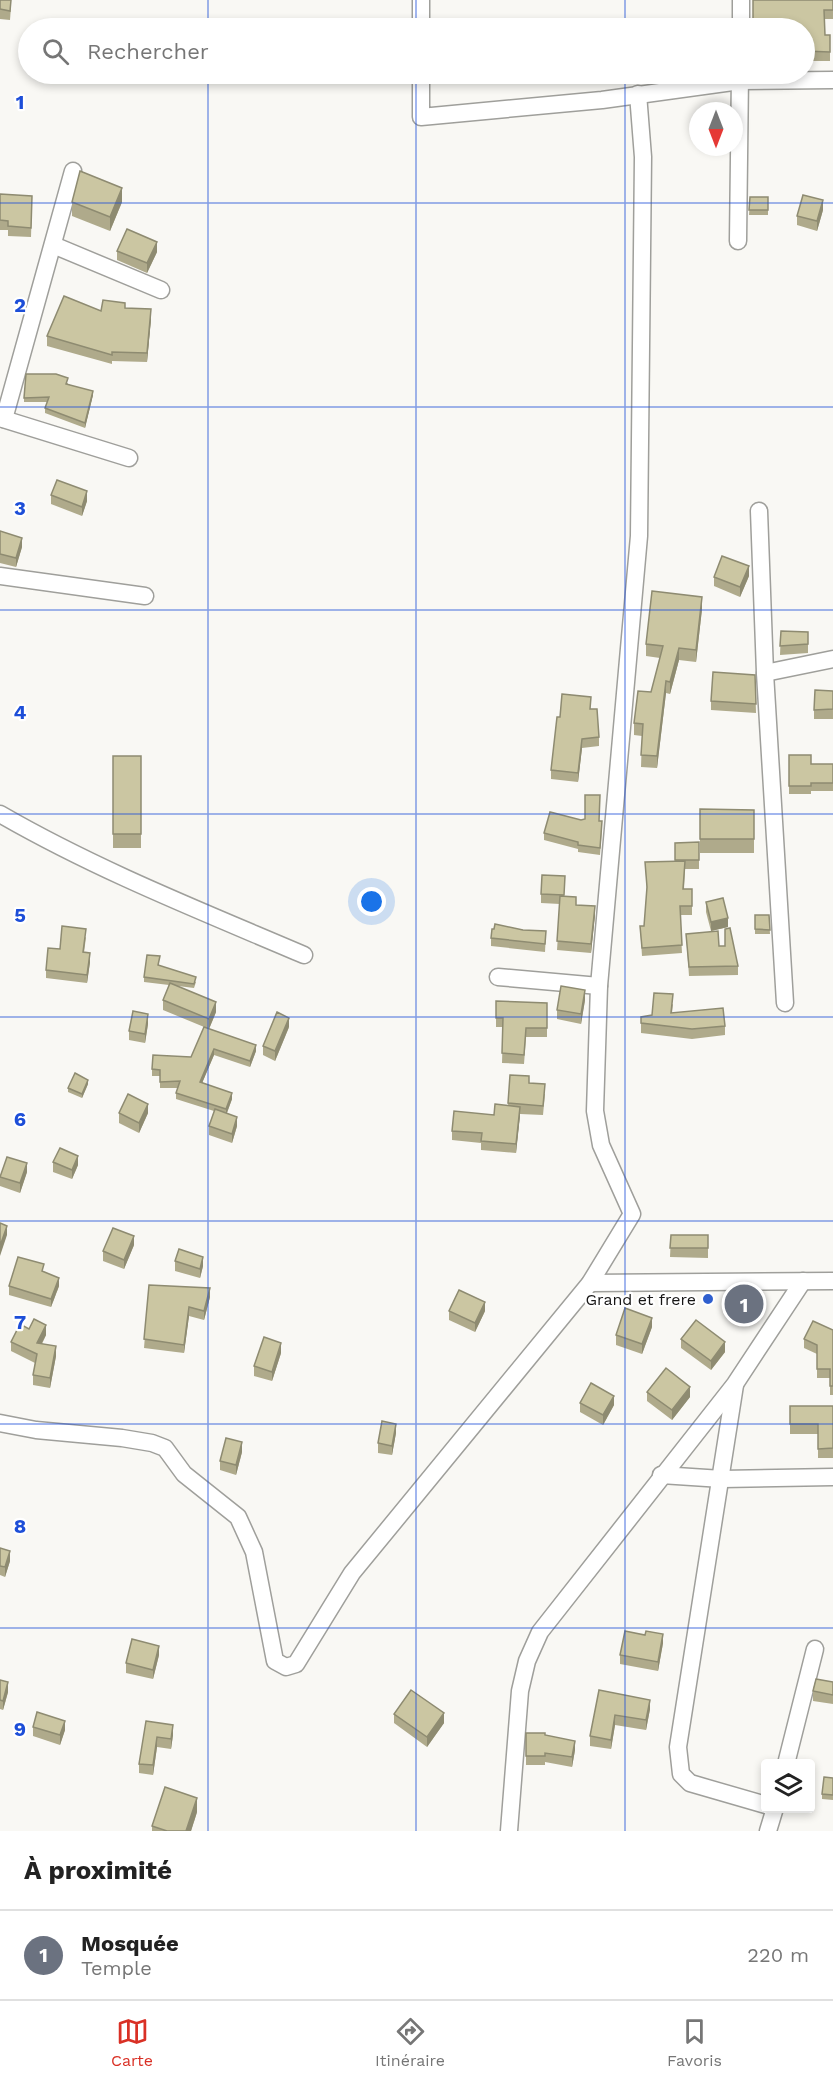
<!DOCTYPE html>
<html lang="fr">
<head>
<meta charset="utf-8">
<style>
	:root { --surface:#fff; --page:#f6f6f6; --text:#222; --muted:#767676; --line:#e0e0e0; --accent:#d93025 }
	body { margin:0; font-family:"Work Sans",sans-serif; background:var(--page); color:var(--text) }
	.controls { position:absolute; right:18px; bottom:18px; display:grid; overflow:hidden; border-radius:6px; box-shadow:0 3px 9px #0003 }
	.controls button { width:54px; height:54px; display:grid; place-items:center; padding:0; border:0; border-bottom:2px solid var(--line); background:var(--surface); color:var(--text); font:30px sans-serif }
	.compass { position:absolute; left:689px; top:102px; width:54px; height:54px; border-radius:50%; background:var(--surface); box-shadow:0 3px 9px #0003; rotate:180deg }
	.you { position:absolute; left:372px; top:902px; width:21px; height:21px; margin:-15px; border:4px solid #fff; border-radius:50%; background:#1a73e8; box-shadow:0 0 0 9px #1a73e833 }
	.badge { display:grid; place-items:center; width:39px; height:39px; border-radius:50%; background:var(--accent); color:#fff; font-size:20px; font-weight:700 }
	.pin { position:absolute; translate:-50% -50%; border:3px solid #fff; box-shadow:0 2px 6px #0006 }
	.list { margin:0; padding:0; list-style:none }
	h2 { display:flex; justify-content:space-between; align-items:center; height:78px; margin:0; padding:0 24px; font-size:26px }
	h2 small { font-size:20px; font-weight:400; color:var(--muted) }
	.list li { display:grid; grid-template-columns:39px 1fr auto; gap:18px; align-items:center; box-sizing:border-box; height:90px; padding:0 24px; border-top:2px solid var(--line) }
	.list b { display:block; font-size:22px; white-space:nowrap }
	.list p { margin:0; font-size:20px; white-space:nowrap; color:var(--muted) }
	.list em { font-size:20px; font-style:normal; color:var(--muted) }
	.icon { flex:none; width:33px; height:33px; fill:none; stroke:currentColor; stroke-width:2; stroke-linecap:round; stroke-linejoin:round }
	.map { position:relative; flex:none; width:833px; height:1831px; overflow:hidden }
	.search { position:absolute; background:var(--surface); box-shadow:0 3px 9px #0003; left:18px; right:18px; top:18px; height:66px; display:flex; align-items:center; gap:15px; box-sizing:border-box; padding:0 21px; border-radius:33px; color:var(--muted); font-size:22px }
	.sheet { height:168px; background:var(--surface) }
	nav { display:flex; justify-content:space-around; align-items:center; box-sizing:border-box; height:84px; border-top:2px solid var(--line); background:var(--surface); font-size:16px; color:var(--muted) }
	nav a { display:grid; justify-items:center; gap:3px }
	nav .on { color:var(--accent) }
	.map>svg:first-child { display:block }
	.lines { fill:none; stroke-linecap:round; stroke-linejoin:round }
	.street-casing { stroke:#9f9f9b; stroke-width:19 }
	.street { stroke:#fff; stroke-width:16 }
	.wall { fill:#afaa8b }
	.shaded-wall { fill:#8e8b71 }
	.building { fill:#cbc6a2; stroke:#8e8b71; stroke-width:1.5 }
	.grid { fill:none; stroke:#1d4ed8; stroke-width:1.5; stroke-opacity:0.55 }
	.poi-dot { fill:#2f5fce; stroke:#fff; stroke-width:2 }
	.labels { text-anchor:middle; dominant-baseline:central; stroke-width:4.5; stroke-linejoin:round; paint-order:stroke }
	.poi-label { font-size:16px; fill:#171615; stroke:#fff; text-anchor:end }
	.grid-label { font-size:20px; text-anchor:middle; font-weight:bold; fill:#1d4ed8; stroke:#fff; stroke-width:4.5; stroke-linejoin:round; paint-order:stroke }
</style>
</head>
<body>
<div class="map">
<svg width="833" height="1831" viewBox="0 0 833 1831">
	<rect width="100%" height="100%" fill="#f9f8f4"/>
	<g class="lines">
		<defs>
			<g id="street">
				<polyline points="421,0 421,28"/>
				<polyline points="741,28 741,0"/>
				<polyline points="421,74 421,117 602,100 740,81 833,80"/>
				<polyline points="738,241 740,74"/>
				<polyline points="53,245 161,290"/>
				<polyline points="0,418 129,458"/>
				<polyline points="4,419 73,171"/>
				<polyline points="759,511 765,673 785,1003"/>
				<polyline points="0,576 145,596"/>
				<polyline points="765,673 833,659"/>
				<path d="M0 814C97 870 201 911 304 955"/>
				<polyline points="498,977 599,986"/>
				<polyline points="590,1283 833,1281"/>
				<polyline points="735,1385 678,1747 681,1774 690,1783 766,1805"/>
				<polyline points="0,1423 36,1430 122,1438 152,1443 165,1448 184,1474 238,1517 254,1552 275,1661 286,1667 296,1664 352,1573 590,1283 632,1214 601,1145 595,1111 599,986 639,536 643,157 638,94"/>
				<polyline points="661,1475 722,1479 833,1477"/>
				<polyline points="786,1764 815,1649"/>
				<polyline points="509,1831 520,1691 527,1661 540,1632 735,1384 803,1281"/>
				<polyline points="768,1831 775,1808"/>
			</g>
		</defs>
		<use href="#street" class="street-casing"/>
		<use href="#street" class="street"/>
	</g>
	<g class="wall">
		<polygon points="0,0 11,7 10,20 0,19"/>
		<polygon points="833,0 833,19 824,19 825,35 830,35 830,61 804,61 804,28 753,28 753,19"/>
		<polygon points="0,194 32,205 31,237 8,236 8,230 0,230"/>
		<polygon points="750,197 768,197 768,215 749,215"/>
		<polygon points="72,202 122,202 110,231 72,216"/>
		<polygon points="823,210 817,231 797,225 797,216"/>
		<polygon points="117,251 157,252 147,273 117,260"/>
		<polygon points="125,308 151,319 147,362 112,361 112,364 47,346 47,336 101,311"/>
		<polygon points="68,383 68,384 93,395 85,428 45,413 45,408 48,402 24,402 24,398"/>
		<polygon points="51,495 87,501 82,516 51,504"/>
		<polygon points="0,531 22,547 16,567 0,563"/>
		<polygon points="749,576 740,597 714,586 714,577"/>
		<polygon points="702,609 696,662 679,660 670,694 666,693 657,768 641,767 642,736 634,735 634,723 651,692 660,658 646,656 646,644"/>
		<polygon points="781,631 808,632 808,653 780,655"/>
		<polygon points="755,675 756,713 711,710 711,701"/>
		<polygon points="833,691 833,719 814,719 814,710"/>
		<polygon points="591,709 599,737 599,746 582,748 578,782 551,779 551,770 560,717"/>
		<polygon points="789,755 811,764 833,764 833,791 811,791 811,794 789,794"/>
		<rect x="113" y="756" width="28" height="92"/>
		<polygon points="700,809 754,810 754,853 700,853"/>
		<polygon points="581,820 599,821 602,828 600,855 578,852 578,849 544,840 544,833"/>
		<polygon points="699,842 699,869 685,869 684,889 692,889 692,915 680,915 682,953 642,956 640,926 644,926 647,892 645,862 675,861 675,843"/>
		<polygon points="565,876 564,896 576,905 595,915 591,953 557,950 560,904 541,903 541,894"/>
		<polygon points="706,902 728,927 711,931 706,912"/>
		<polygon points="769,915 770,934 755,934 755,929"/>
		<polygon points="523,930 546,931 545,952 491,946 491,938"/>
		<polygon points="686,934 719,946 725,946 738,966 738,975 689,976"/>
		<polygon points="86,937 84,953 90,962 87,983 46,978 46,970 60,949"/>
		<polygon points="159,965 196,982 194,988 178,986 216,1012 209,1029 256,1051 250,1067 214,1055 202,1083 232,1099 227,1113 237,1126 232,1143 209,1135 209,1126 214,1111 176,1099 176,1093 178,1088 160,1088 160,1076 152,1076 152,1069 191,1057 209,1029 163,1010 163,1000 169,985 144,982 144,977"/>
		<polygon points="585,1000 581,1024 557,1019 557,1010"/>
		<polygon points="496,1001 547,1003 547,1037 526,1037 524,1064 502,1063 503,1027 496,1027"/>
		<polygon points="673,1004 672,1013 725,1026 725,1035 692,1039 641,1033 641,1017 652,1015"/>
		<polygon points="148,1024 145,1043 129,1040 129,1031"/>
		<polygon points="289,1027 275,1061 263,1055 263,1046"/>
		<polygon points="510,1075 529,1083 545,1094 543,1115 520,1114 516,1153 481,1150 481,1143 452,1140 452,1131 494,1115 508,1106"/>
		<polygon points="88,1084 82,1098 68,1092 68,1088"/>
		<polygon points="119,1113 148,1113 139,1133 119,1123"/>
		<polygon points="53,1162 78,1165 72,1179 53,1172"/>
		<polygon points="27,1172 20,1193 0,1186 0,1177"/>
		<polygon points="671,1235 708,1235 708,1258 670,1257"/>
		<polygon points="134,1245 124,1269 103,1261 103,1251"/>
		<polygon points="175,1261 203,1266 200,1278 175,1271"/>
		<polygon points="44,1272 59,1286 51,1307 9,1295 9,1286"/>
		<polygon points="149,1285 210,1297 204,1320 189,1316 184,1353 144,1348"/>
		<polygon points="449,1311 485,1311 475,1332 449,1320"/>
		<polygon points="652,1327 642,1354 616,1345 616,1335"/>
		<polygon points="29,1329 46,1335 42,1344 56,1356 50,1388 33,1385 33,1375 35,1363 11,1351 11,1342"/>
		<polygon points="833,1330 833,1395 830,1395 830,1378 817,1378 817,1354 804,1348 804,1339"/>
		<polygon points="681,1339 725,1352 711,1370 681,1348"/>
		<polygon points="281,1353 272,1381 254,1376 254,1366"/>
		<polygon points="647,1392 690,1397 672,1420 647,1401"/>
		<polygon points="580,1403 614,1405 603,1425 580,1412"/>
		<polygon points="790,1406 833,1406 833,1458 818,1458 818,1434 790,1434"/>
		<polygon points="396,1433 392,1455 378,1453 378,1443"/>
		<polygon points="242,1452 236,1475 220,1470 220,1461"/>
		<polygon points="0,1548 10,1561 5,1577 0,1575"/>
		<polygon points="645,1635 663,1643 658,1671 620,1664 620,1655"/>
		<polygon points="159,1655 153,1679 126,1673 126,1663"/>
		<polygon points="0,1680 8,1692 3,1710 0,1709"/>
		<polygon points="833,1682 833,1704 813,1701 813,1691"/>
		<polygon points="599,1690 650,1709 646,1730 615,1725 611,1749 590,1746 590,1736"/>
		<polygon points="394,1714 444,1723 427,1747 394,1723"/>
		<polygon points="146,1721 173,1735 171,1749 157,1747 153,1775 139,1773 139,1764"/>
		<polygon points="33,1727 65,1730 60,1745 33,1736"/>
		<polygon points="526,1733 545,1735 575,1750 572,1767 545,1762 545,1765 526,1765"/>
		<polygon points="833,1778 833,1800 822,1799 822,1794"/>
		<polygon points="197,1812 191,1831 152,1831 152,1826"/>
	</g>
	<g class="shaded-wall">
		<polygon points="122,188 122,202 110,231 110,217"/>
		<polygon points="823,200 823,210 817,231 817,221"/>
		<polygon points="157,242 157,252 147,273 147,263"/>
		<polygon points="151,309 151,319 147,362 147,353"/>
		<polygon points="93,391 93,395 85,428 85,423"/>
		<polygon points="87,491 87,501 82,516 82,507"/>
		<polygon points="22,538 22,547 16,567 16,558"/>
		<polygon points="749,566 749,576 740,597 740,587"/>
		<polygon points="702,597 702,609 696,662 696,650"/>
		<polygon points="679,648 679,660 670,694 670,682"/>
		<polygon points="666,681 666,693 657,768 657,756"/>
		<polygon points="582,739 582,748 578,782 578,773"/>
		<polygon points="595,906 595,915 591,953 591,944"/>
		<polygon points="728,918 728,927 711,931 711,922"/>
		<polygon points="90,953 90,962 87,983 87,975"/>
		<polygon points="585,990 585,1000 581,1024 581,1014"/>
		<polygon points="216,1002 216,1012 209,1029 209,1019"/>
		<polygon points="148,1014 148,1024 145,1043 145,1034"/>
		<polygon points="289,1018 289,1027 275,1061 275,1051"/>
		<polygon points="256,1045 256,1051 250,1067 250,1061"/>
		<polygon points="214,1049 214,1055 200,1088 200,1082"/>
		<polygon points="88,1080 88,1084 82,1098 82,1094"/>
		<polygon points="232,1093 232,1099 226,1115 226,1109"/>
		<polygon points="148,1104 148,1113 139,1133 139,1123"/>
		<polygon points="520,1107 520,1116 516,1153 516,1144"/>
		<polygon points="237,1117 237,1126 232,1143 232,1134"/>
		<polygon points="78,1156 78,1165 72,1179 72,1170"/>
		<polygon points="27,1163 27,1172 20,1193 20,1183"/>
		<polygon points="7,1226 7,1235 0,1256 0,1246"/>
		<polygon points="134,1236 134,1245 124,1269 124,1260"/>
		<polygon points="203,1257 203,1266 200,1278 200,1269"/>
		<polygon points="59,1278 59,1286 51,1307 51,1299"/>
		<polygon points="210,1288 210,1297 204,1320 204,1311"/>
		<polygon points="485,1302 485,1311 475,1332 475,1323"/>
		<polygon points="189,1307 189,1316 184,1353 184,1345"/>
		<polygon points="652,1318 652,1327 642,1354 642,1344"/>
		<polygon points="46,1325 46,1335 37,1352 37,1343"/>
		<polygon points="725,1342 725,1352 711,1370 711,1361"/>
		<polygon points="281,1343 281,1353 272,1381 272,1372"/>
		<polygon points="56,1346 56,1356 50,1388 50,1378"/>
		<polygon points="690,1387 690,1397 672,1420 672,1410"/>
		<polygon points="614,1396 614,1405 603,1425 603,1415"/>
		<polygon points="396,1424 396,1433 392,1455 392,1446"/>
		<polygon points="242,1442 242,1452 236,1475 236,1465"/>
		<polygon points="10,1551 10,1561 5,1577 5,1567"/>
		<polygon points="663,1634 663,1643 658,1671 658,1662"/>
		<polygon points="159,1646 159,1655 153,1679 153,1670"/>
		<polygon points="8,1682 8,1692 3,1710 3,1701"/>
		<polygon points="650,1700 650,1709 646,1730 646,1720"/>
		<polygon points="444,1713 444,1723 427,1747 427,1737"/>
		<polygon points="615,1715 615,1725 611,1749 611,1740"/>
		<polygon points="65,1721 65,1730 60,1745 60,1735"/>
		<polygon points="173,1725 173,1735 171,1749 171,1739"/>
		<polygon points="157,1737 157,1747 153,1775 153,1765"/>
		<polygon points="575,1741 575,1750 572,1767 572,1757"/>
		<polygon points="197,1798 197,1812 191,1831 186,1831"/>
	</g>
	<g class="building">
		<polygon points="0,0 11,0 10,11 0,9"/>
		<polygon points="753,0 833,0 833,10 824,10 825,35 830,35 830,52 804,51 804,28 760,28 761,19 753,19"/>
		<polygon points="80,171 122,188 110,217 72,202"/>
		<polygon points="0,194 32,196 31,228 8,226 8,221 0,220"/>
		<polygon points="803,195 823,200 817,221 797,216"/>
		<polygon points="750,197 768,197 768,210 749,210"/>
		<polygon points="127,229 157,242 147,263 117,251"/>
		<polygon points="64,296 101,311 103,300 125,303 125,308 151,309 147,353 112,352 112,355 47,336"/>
		<polygon points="26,374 56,374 68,378 66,384 93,391 85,423 45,408 49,397 24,398"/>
		<polygon points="57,480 87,491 82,507 51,495"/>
		<polygon points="0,531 22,538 16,558 0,554"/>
		<polygon points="722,556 749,566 740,587 714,577"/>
		<polygon points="652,591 702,597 696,650 679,648 670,682 666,681 657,756 641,755 643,724 634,723 638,691 651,692 663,646 646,644"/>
		<polygon points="781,631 808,632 808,644 780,646"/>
		<polygon points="713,672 755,675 756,704 711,701"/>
		<polygon points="815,690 833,691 833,709 814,710"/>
		<polygon points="562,694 591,697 590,709 597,709 599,737 582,739 578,773 551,770 557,717 560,717"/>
		<polygon points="789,755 811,755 811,764 833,764 833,783 811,783 811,786 789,786"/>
		<rect x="113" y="756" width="28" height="78"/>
		<polygon points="585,795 600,795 599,821 602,821 600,848 578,845 578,842 544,833 550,812 581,820 585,819"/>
		<polygon points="700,809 754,810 754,839 700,839"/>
		<polygon points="699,842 699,860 675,860 675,843"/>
		<polygon points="685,861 683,889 692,889 692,906 680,906 682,945 642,948 640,926 644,926 647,887 645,862"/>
		<polygon points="542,875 565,876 564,895 541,894"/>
		<polygon points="560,896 576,897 576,905 595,906 591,944 557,941"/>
		<polygon points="723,898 728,918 711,922 706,902"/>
		<polygon points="755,915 769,915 770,930 755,929"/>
		<polygon points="495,924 523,930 546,931 545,944 491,938 492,929 494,929"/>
		<polygon points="62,926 86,929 83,952 90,953 87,975 46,970 48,948 60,949"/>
		<polygon points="730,928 738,966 689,967 686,934 718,931 719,946 725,946 725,929"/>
		<polygon points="147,955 160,956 158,965 196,977 194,984 144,977"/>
		<polygon points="170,983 216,1002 209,1019 163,1000"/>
		<polygon points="561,986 585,990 581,1014 557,1010"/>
		<polygon points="654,993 673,994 671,1013 723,1008 725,1026 692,1029 641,1023 641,1017 652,1015"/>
		<polygon points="496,1001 547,1003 547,1028 526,1028 524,1055 502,1053 503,1018 496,1018"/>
		<polygon points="133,1011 148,1014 145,1034 129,1031"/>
		<polygon points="277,1012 289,1018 275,1051 263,1046"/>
		<polygon points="204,1027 256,1045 250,1061 214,1049 200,1082 232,1093 226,1109 176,1093 180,1081 160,1082 160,1070 152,1069 153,1055 191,1057"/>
		<polygon points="75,1073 88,1080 82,1094 68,1088"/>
		<polygon points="510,1075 529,1076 529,1083 545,1084 543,1106 508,1103"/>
		<polygon points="128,1094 148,1104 139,1123 119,1113"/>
		<polygon points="495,1104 520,1107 516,1144 481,1141 482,1133 452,1131 454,1111 494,1115"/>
		<polygon points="215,1109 237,1117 232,1134 209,1126"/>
		<polygon points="60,1148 78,1156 72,1170 53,1162"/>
		<polygon points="7,1157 27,1163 20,1183 0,1177"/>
		<polygon points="0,1223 7,1226 0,1246"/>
		<polygon points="113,1228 134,1236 124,1260 103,1251"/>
		<polygon points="671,1235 708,1235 708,1248 670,1248"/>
		<polygon points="179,1249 203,1257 200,1269 175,1261"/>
		<polygon points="18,1257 44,1264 42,1271 59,1278 51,1299 9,1286"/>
		<polygon points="149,1285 210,1288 204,1311 189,1307 184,1345 144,1339"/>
		<polygon points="459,1290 485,1302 475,1323 449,1311"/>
		<polygon points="625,1308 652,1318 642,1344 616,1335"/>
		<polygon points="34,1319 46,1325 37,1343 56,1346 50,1378 33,1375 37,1354 11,1342 20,1324 29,1329"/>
		<polygon points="696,1320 725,1342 711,1361 681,1339"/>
		<polygon points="813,1321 833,1330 833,1386 830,1386 830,1369 817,1369 817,1345 804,1339"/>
		<polygon points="264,1337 281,1343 272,1372 254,1366"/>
		<polygon points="666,1368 690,1387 672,1410 647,1392"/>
		<polygon points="591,1383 614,1396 603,1415 580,1403"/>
		<polygon points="790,1406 833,1406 833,1448 818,1449 818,1424 790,1424"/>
		<polygon points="382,1421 396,1424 392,1446 378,1443"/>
		<polygon points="226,1438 242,1442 236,1465 220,1461"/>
		<polygon points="0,1548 10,1551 5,1567 0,1566"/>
		<polygon points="625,1631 645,1635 646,1631 663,1634 658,1662 620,1655"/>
		<polygon points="132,1639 159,1646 153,1670 126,1663"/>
		<polygon points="816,1679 833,1682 833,1695 813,1691"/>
		<polygon points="0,1680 8,1682 3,1701 0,1700"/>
		<polygon points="411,1690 444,1713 427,1737 394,1714"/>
		<polygon points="599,1690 650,1700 646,1720 615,1715 611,1740 590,1736"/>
		<polygon points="37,1712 65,1721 60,1735 33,1727"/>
		<polygon points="146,1721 173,1725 171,1739 157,1737 153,1765 139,1764"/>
		<polygon points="526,1733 545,1733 545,1735 575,1741 572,1757 545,1753 545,1756 526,1756"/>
		<polygon points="824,1777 833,1778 833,1795 822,1794"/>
		<polygon points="165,1787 197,1798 186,1831 167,1831 152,1826"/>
	</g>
	<path class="grid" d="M208 0V28M416 0V28M625 0V28M208 74V1831M416 74V1831M625 74V1831M0 203H833M0 407H833M0 610H833M0 814H833M0 1017H833M0 1221H833M0 1424H833M0 1628H833"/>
	<circle class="poi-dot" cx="708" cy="1299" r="6"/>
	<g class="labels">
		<g class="poi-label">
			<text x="696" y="1299">Grand et frere</text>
		</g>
	</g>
	<g class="grid-label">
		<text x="20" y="109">1</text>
		<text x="20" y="312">2</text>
		<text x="20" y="515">3</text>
		<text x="20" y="719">4</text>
		<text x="20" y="922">5</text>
		<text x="20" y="1126">6</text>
		<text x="20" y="1329">7</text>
		<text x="20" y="1533">8</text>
		<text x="20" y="1736">9</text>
	</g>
</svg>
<div class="controls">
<button><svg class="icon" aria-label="layers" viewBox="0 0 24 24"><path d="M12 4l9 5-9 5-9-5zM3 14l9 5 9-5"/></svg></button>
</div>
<svg class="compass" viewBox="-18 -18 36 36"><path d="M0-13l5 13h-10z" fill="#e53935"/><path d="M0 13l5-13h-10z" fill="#767676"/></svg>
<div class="you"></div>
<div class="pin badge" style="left:744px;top:1304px;background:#6b7280">1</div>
<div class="search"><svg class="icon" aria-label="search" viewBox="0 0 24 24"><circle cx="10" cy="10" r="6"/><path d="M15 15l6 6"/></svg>Rechercher</div>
</div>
<section class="sheet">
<h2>À proximité<small></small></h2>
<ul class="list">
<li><span class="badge" style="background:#6b7280">1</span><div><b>Mosquée</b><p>Temple</p></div><em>220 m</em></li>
</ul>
</section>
<nav>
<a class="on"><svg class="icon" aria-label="map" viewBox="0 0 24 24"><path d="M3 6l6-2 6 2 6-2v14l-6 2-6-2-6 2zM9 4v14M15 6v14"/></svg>Carte</a>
<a><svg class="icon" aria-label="directions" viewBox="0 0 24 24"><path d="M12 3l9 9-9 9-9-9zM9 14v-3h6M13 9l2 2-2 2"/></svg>Itinéraire</a>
<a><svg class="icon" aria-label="saved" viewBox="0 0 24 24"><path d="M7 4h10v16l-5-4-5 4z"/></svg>Favoris</a>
</nav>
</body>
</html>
